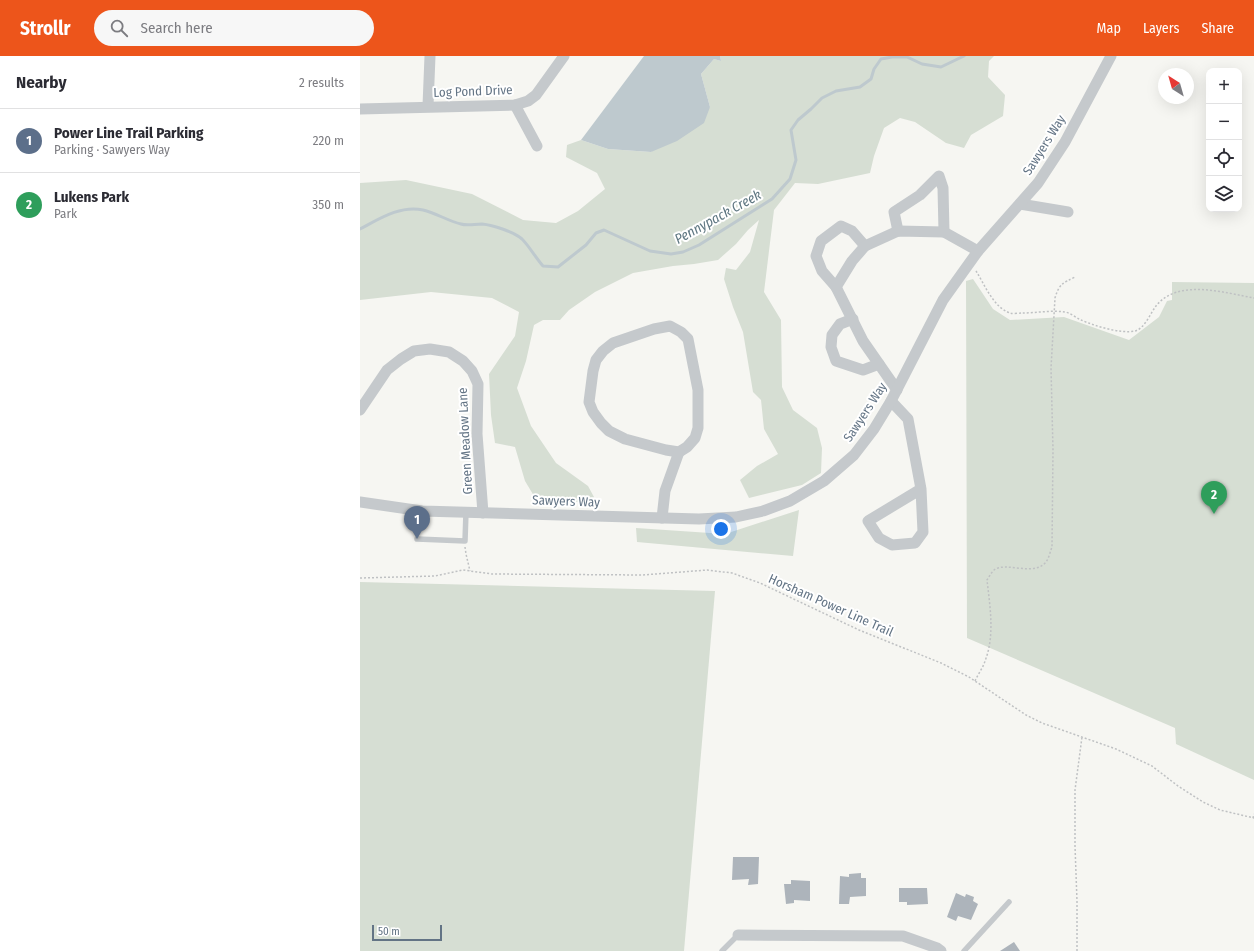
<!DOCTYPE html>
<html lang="en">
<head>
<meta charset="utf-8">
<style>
	:root { --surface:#fff; --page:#f7f7f7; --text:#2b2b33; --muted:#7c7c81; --line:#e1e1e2; --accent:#ed551b }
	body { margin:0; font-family:"Fira Sans Condensed",sans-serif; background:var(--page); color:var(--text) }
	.controls { position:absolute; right:12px; top:12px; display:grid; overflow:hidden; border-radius:8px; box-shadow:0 4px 16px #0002 }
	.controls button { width:36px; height:36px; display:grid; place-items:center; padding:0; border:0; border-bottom:1px solid var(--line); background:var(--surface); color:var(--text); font:20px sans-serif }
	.compass { position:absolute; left:798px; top:12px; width:36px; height:36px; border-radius:50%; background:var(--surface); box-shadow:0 4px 16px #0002; rotate:323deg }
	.scale { position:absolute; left:12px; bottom:10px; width:70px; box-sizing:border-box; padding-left:4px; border:2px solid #637485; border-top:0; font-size:11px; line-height:14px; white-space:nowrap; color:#637485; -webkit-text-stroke:3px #fff; paint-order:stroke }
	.you { position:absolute; left:361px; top:473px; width:14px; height:14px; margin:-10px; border:3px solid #fff; border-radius:50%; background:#1a73e8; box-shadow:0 0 0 6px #1a73e833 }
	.badge { display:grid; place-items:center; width:26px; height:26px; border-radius:50%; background:var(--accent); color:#fff; font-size:13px; font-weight:700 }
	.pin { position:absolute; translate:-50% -33px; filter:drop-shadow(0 1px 2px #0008) }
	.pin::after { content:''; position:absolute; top:21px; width:14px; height:12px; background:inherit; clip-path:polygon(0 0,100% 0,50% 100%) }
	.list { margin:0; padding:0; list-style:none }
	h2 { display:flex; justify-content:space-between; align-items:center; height:52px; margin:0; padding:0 16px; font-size:17px }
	h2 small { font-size:13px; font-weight:400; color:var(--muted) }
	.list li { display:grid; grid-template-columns:26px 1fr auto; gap:12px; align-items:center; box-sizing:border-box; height:64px; padding:0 16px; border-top:1px solid var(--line) }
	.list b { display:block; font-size:15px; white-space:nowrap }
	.list p { margin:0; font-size:13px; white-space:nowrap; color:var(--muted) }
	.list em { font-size:13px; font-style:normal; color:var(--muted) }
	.icon { flex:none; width:22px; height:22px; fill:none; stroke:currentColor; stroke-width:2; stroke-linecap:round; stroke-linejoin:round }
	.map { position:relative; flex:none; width:894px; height:895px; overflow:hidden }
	header { display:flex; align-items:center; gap:24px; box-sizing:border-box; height:56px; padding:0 20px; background:var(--accent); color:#fff }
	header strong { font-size:19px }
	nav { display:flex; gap:22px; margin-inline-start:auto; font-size:14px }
	.search { width:280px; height:36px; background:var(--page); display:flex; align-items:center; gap:10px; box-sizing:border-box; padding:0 14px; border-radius:22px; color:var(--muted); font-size:15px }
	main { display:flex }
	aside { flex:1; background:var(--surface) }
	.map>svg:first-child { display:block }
	.green { fill:#d6ded3 }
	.water { fill:#bec9ce }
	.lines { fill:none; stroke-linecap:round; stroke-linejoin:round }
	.stream { stroke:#bec9ce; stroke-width:3 }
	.building { fill:#adb4bb }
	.path { stroke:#bfc1c3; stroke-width:1.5; stroke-dasharray:2 2; stroke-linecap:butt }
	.service { stroke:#c5c9cc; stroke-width:5.5 }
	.minor { stroke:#c5c9cc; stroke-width:11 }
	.labels { text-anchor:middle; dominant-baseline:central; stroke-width:4; stroke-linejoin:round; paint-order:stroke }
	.street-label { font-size:13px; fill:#637485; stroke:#fff }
	.water-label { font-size:14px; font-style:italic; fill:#5f7782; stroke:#fff }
</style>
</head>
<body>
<header>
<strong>Strollr</strong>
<div class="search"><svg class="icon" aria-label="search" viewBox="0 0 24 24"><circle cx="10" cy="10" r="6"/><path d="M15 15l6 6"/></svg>Search here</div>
<nav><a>Map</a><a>Layers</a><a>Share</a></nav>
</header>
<main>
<aside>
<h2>Nearby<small>2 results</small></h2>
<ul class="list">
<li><span class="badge" style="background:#5c6f8a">1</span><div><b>Power Line Trail Parking</b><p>Parking · Sawyers Way</p></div><em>220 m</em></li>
<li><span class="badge" style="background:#2e9e5b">2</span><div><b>Lukens Park</b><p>Park</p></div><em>350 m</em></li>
</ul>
</aside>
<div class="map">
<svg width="894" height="895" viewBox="0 0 894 895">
	<rect width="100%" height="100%" fill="#f6f6f2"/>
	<g class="green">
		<polygon points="360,0 634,0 629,5 628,21 645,39 643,60 611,79 604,92 586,87 555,66 540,62 524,72 514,100 510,117 458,128 435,127 414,154 404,236 421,264 422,331 433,354 457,372 462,392 461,417 442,429 389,442 380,424 397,410 418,398 404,373 401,344 393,336 383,276 373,251 364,223 366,212 376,214 390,196 399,164 388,174 376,188 358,204 334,208 313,210 273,217 235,236 209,254 200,264 183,264 174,269 166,305 157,332 171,370 196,407 228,430 234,441 219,446 177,445 165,425 155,391 135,387 131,359 129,318 155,280 159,256 132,242 71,236 0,244 0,127 46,124 112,138 163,164 196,167 218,155 245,133 237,117 206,101 207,89 221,84 248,93 291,96 350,51 341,18 354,3 361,5"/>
		<polygon points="613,223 633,253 650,264 704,261 769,284 799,261 807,245 812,244 812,226 894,227 894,724 816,688 815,672 607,582 606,225"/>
		<polygon points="439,454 433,500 277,486 276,472 365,478"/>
		<polygon points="0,526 355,535 324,895 0,895"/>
	</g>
	<polygon class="water" points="284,0 360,0 361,5 354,3 341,18 350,51 344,67 317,85 291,96 248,93 221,84"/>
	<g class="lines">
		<path class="stream" d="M0 173C19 163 40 149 63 154 76 157 88 165 101 168 107 170 115 168 122 168 133 169 154 176 162 183 169 190 176 202 183 210L198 211 226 189 236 177 244 174 290 195 311 198 323 196 339 189 412 143 430 123 436 104 431 74 438 64 451 53 462 42 476 35 500 31 511 23 514 13 521 3 532 1H547L562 8 581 11 604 0"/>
	</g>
	<g class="building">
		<polygon points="373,801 399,801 398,828 388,829 389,823 372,824"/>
		<polygon points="501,817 501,822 506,822 506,840 490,841 489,848 479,848 480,820 489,821 489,818"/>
		<polygon points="431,824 450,825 450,845 434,844 434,847 426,848 424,828 431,828"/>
		<polygon points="539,832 567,832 568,848 547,849 547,846 539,846"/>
		<polygon points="596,837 605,841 606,838 614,841 613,845 618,848 611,864 598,860 596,865 587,861"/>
		<polygon points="654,886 660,895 640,895"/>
	</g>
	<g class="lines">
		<g class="path">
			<path d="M616 215C625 229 633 251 650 257 653 258 659 257 662 257 675 257 692 254 705 256 711 257 716 262 721 264 735 270 760 278 775 275 785 272 790 258 796 250 818 222 865 237 894 242"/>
			<polyline points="105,491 106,498 110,515"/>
			<polyline points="0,522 75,520 103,514 132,518 283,519 347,514 372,517 400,527 499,574 581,607 609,621 666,659 682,667 756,693 792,710 818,730 843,746 860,754 894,762"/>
			<path d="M615 625C618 618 623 612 625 605 635 580 630 551 627 524 629 521 631 517 634 514 646 505 674 521 686 506 689 502 690 496 692 491L693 394 691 312 695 242C699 228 703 227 715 221"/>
			<polyline points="893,762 894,758"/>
			<polyline points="717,895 717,845 715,790 715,734 722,681"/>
		</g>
		<g class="service">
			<polyline points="57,483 105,485 106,456"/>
			<polyline points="362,895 378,879"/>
			<polyline points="604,895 649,846"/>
		</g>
		<g class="minor">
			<polyline points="155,49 177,90"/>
			<polyline points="68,50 70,0"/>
			<polyline points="0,53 155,49 168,45 176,39 204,0"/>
			<polyline points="660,148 708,156"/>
			<polyline points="538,175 534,156 560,139 579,120 583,132 584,176"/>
			<polyline points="505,190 492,175 481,170 461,185 456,200 462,215 476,231 503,285 537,334"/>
			<polyline points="476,231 492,205 505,190 538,175 584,176 618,195"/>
			<polyline points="493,263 480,268 472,279 471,291 476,305 503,314 519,308"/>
			<polygon points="310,270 321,276 328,283 338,334 338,372 335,382 327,391 319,396 306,394 265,383 249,375 241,367 233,356 229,346 233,315 236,304 243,295 253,287 294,273"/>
			<polyline points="531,345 548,363 561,433 563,476 555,487 532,489 519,482 508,465 561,433"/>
			<polyline points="0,354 27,314 41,303 54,295 70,293 89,296 103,305 112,315 118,328 117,378 123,457"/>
			<polyline points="0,446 62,455 339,463 376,461 403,455 430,445 464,425 494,399 514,373 531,345 583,244 618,195 678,127 705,86 751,0"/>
			<polyline points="302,462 305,435 319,396"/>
			<polyline points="378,879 543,880 577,892 581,895"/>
		</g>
	</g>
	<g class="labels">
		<g class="street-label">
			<text transform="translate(113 35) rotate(-2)">Log Pond Drive</text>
			<text transform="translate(684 89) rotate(-58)">Sawyers Way</text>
			<text transform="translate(505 356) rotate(-57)">Sawyers Way</text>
			<text transform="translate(105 385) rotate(-93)">Green Meadow Lane</text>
			<text transform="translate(206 445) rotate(2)">Sawyers Way</text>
			<text transform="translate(471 549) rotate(24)">Horsham Power Line Trail</text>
		</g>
		<g class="water-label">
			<text transform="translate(358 161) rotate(-29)">Pennypack Creek</text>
		</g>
	</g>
</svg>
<div class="controls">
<button>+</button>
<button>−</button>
<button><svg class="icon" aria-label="locate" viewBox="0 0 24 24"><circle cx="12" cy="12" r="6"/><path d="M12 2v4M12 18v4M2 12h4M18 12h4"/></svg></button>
<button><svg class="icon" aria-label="layers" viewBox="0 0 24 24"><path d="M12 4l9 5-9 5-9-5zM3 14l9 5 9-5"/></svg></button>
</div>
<svg class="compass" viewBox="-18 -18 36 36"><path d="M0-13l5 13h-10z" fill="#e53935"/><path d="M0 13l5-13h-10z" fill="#7c7c81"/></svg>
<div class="scale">50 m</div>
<div class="you"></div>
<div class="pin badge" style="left:57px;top:483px;background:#5c6f8a">1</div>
<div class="pin badge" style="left:854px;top:458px;background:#2e9e5b">2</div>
</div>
</main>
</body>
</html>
